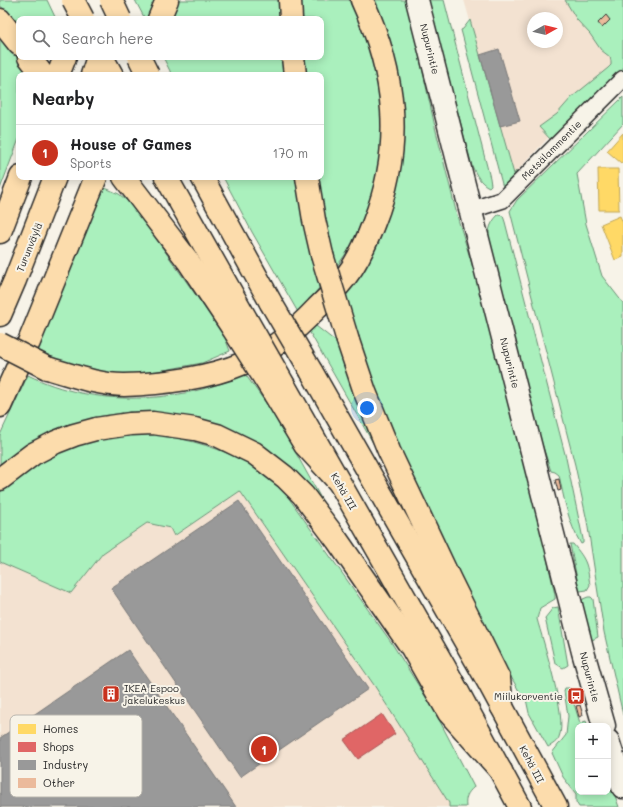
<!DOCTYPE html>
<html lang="en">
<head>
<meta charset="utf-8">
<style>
	:root { --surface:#fff; --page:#f6f6f6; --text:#202124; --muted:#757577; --line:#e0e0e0; --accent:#c8321e }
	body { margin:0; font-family:Mali,sans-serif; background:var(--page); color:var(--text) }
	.controls { position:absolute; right:12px; bottom:12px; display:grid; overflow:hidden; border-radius:8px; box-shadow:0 2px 10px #0003 }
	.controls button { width:36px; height:36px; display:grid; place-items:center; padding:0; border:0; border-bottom:1px solid var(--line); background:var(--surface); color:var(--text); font:20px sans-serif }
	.compass { position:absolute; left:527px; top:12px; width:36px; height:36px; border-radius:50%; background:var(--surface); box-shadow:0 2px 10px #0003; rotate:82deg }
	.you { position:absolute; left:367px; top:408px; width:14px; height:14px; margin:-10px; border:3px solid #fff; border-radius:50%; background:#1a73e8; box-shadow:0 0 0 6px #1a73e833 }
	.badge { display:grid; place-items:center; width:26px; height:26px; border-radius:50%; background:var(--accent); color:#fff; font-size:13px; font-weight:700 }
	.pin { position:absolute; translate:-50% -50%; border:2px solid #fff; box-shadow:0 1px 4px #0006 }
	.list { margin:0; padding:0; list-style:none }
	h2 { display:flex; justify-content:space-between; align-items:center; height:52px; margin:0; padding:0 16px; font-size:17px }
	h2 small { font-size:13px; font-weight:400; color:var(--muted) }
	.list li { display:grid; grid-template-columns:26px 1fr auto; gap:12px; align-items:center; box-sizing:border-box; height:56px; padding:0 16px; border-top:1px solid var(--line) }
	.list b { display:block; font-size:15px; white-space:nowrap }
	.list p { margin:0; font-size:13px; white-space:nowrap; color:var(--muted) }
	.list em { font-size:13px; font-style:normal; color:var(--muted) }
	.icon { flex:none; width:22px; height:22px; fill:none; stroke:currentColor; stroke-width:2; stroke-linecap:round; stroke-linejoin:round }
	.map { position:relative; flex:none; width:623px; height:807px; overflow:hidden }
	.search { position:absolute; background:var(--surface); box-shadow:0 2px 10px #0003; left:16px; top:16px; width:308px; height:44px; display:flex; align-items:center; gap:10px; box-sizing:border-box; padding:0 14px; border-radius:8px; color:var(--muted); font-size:15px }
	.panel { position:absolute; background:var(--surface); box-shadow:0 2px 10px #0003; left:16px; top:72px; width:308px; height:108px; border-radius:8px }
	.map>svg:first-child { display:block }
	.built { fill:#f3e2d1; fill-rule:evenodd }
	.green { fill:#aaf0bd; stroke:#6a8e74 }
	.homes { fill:#ffd966; stroke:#bfa554 }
	.shops { fill:#e06666; stroke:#aa5454 }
	.industry { fill:#999; stroke:#787878 }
	.building { fill:#ebba9b; stroke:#2b2b2b }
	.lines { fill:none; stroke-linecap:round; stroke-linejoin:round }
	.minor-casing { stroke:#2b2b2b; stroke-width:19 }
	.secondary-casing { stroke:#2b2b2b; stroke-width:25 }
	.trunk-casing { stroke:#2b2b2b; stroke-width:25 }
	.motorway-casing { stroke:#2b2b2b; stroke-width:25 }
	.minor { stroke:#f7f3e8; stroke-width:16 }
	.secondary { stroke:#f7f3e8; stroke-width:22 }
	.trunk { stroke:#fcdcac; stroke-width:22 }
	.motorway { stroke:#fcdcac; stroke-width:22 }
	.trunk-bridge-casing { stroke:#2b2b2b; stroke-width:25; stroke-linecap:butt }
	.motorway-bridge-casing { stroke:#2b2b2b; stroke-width:25; stroke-linecap:butt }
	.trunk-bridge { stroke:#fcdcac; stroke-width:22 }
	.motorway-bridge { stroke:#fcdcac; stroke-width:22 }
	.labels { text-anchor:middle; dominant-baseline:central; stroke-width:4; stroke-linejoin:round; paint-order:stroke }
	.street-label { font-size:10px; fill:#2b2b2b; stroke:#f7f3e8 }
	.poi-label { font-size:10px; fill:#2b2b2b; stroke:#f7f3e8; text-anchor:start }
	.key { fill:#f7f3e8; stroke:#bab7af; stroke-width:1 }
	.key-label { font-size:11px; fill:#2b2b2b }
</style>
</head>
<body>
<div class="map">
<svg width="623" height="807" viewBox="0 0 623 807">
	<rect width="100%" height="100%" fill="#f7f3e8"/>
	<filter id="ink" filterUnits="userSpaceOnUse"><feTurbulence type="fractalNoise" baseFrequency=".025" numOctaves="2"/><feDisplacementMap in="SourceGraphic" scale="8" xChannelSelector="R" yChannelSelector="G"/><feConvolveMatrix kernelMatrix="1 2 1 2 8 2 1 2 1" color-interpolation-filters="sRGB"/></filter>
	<g filter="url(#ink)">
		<g class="built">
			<path d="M464 0H566L623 64 549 137 514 174ZM533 18H557V42H533Z"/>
			<polygon points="240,491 374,685 449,803 449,807 0,807 0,562 71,593 103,553 147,523 170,528 175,536"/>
		</g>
		<g class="green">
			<polygon points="0,0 47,0 56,19 19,19 19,29 0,5"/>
			<polygon points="135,0 158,0 151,19 145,19"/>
			<polygon points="177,0 281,0 282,19 169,19"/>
			<polygon points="300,0 349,0 373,50 378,73 382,115 381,157 375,197 363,230 337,266 331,246 317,177 321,177 321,75 305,75 303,57 321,57 321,19 301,19"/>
			<path d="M369 0H407L435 127 458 219 496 342 529 475 555 595V599L540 608 537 619C543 641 568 718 559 737 558 741 552 745 548 747L529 713 526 699 519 691 487 634 387 421 367 369 345 294 395 184Z"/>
			<path d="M428 0H444L490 178 491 185 489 187C480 183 476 174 472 166Z"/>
			<polygon points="565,0 623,0 623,72 551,140 539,127 557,114 571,98 608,68 611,65 611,61 610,57 601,50 590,34 577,20"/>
			<polygon points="470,20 514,174 516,171 517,175 506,188 503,187 502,184 461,30 463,29"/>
			<polygon points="0,36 31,75 19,75 19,139 0,189"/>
			<polygon points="163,57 285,57 286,75 172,75"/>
			<polygon points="623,97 623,124 577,174 586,224 602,276 623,303 623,715 604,632 587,521 575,465 510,211 517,200"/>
			<polygon points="223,177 297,177 319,288 299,314 252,232"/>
			<polygon points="103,187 119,194 138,210 157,240 224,335 230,351 202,363 148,373 106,376 74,369 36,350"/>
			<path d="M498 215 503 216 505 222 566 458 583 539V543L581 544C568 522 564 499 559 475L555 472 551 471 533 417 489 247C488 234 488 225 498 215Z"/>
			<polygon points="316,326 339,344 397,485 309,331"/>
			<path d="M245 374 276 417 329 513 258 444 233 431 175 416 129 412 96 417 76 424 0 466V435L28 375C95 408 178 404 245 374Z"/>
			<path d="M158 434C189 440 223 448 251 465 265 473 276 485 288 497L391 642 434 710 474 787C467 793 465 798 466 807H449V803L374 685 240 491 174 536 170 528 147 523 103 553 71 593 0 562V493C24 469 62 446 96 440 116 436 137 435 158 434Z"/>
			<path d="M570 544H573C587 561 587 564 590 585L587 590 580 591 579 589Z"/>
			<polygon points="588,597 591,597 593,599 598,637 592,640 590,639 582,601 583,599"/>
			<polygon points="558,607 568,665 563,668 555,663 545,618 553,608"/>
			<polygon points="565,688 569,688 580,723 586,721 588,726 578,726 578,792 608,792 608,776 619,807 579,807 576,802 576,794 563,777 552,753 566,735 568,716 564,691"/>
		</g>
		<g class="homes">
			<polygon points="623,133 623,161 621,163 607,151"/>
			<polygon points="598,169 618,169 619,210 599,210"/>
			<polygon points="620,216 623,223 623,257 615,260 601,224"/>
		</g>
		<polygon class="shops" points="382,714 395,734 358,759 344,740"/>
		<g class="industry">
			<polygon points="499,49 520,121 500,126 480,55"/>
			<polygon points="239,501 368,689 240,777 111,588"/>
			<polygon points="128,650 236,807 0,807 0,738"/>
		</g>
		<g class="building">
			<polygon points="606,15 610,20 602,28 598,23"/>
			<polygon points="559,479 561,490 558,491 555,480"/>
			<polygon points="580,705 583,715 579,717 576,706"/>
		</g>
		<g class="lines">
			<defs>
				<polyline id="minor" points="471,210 502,200 623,79"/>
				<g id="secondary">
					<polyline points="417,0 583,652 604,726"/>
					<polyline points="608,741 623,787"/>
				</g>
				<g id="trunk">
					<polyline points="102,57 112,75"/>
					<polyline points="166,177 246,319"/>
					<polyline points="202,177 271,303"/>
					<polyline points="311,371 489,683 556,807"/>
					<polyline points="285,387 445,668 520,807"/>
				</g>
				<g id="motorway">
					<polyline points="290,0 291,19"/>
					<polyline points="159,19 167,0"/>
					<polyline points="0,20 19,44"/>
					<polyline points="29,57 43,75"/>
					<polyline points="293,57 295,75"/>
					<polyline points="58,75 65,57"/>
					<polyline points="92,75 98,57"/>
					<polyline points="124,177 188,261 232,327"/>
					<polyline points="307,177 314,220 322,255"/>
					<polyline points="0,232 21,177"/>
					<polyline points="0,315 15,280 55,177"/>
					<polyline points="348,341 365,392 389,451 450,580 499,679 502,707"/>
					<path d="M47 368C72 375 98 385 124 385 162 384 209 378 244 363 271 352 297 329 317 308 330 296 342 283 352 268 361 254 368 238 374 222 404 146 396 74 362 0"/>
					<polyline points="274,393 305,445 339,482"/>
					<polyline points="0,406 29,342 96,177"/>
					<polyline points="0,479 33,454 56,442 74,435 96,429 130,424 153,423 195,429 217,435 254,453 285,477 303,495 337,540 412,648 449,713 501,771"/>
				</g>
			</defs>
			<use href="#minor" class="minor-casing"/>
			<use href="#secondary" class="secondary-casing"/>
			<use href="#trunk" class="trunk-casing"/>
			<use href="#motorway" class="motorway-casing"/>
			<use href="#minor" class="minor"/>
			<use href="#secondary" class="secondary"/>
			<use href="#trunk" class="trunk"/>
			<use href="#motorway" class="motorway"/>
			<defs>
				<g id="trunk-bridge">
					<polyline points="73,0 83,19"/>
					<polyline points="111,0 120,19"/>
					<polyline points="139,57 148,75"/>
					<polyline points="271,303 311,371"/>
					<polyline points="246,319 285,387"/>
				</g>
				<g id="motorway-bridge">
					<polyline points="322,255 348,341"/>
					<polyline points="232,327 274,393"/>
					<polyline points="0,344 47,368"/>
				</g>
			</defs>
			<use href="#trunk-bridge" class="trunk-bridge-casing"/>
			<use href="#motorway-bridge" class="motorway-bridge-casing"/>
			<use href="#trunk-bridge" class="trunk-bridge"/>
			<use href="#motorway-bridge" class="motorway-bridge"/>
		</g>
	</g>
	<defs>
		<symbol id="building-square" viewBox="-11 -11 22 22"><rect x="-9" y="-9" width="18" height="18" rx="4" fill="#c8321e" stroke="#f7f3e8"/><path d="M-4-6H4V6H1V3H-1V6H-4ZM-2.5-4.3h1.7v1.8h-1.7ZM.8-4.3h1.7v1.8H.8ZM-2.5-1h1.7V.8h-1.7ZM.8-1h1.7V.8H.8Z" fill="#fff"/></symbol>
		<symbol id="bus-square" viewBox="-11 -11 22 22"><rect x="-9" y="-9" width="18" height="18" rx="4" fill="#c8321e" stroke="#f7f3e8"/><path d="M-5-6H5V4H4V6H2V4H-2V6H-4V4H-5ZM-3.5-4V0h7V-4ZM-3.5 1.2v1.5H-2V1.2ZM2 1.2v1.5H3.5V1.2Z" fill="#fff"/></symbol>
	</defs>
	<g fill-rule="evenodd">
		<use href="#building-square" x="101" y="684" width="20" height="20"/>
		<use href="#bus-square" x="566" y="686" width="20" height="20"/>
	</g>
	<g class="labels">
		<g class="street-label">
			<text transform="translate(430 49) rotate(76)">Nupurintie</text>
			<text transform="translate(551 150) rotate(-45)">Metsälammentie</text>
			<text transform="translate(29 247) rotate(-68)">Turunväylä</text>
			<text transform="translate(510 363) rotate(76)">Nupurintie</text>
			<text transform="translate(344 491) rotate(60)">Kehä III</text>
			<text transform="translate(590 677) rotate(75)">Nupurintie</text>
			<text transform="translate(532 764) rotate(62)">Kehä III</text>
		</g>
		<g class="poi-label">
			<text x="124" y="688">IKEA Espoo<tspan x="124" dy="12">jakelukeskus</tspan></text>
			<text x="563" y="696" text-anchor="end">Miilukorventie</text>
		</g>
	</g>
	<rect x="10" y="715" width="132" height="82" rx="6" class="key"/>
	<rect x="18" y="724" width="18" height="10" fill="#ffd966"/>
	<rect x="18" y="742" width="18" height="10" fill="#e06666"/>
	<rect x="18" y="760" width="18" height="10" fill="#999"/>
	<rect x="18" y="778" width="18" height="10" fill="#ebba9b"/>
	<g class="key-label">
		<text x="43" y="733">Homes</text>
		<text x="43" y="751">Shops</text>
		<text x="43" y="769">Industry</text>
		<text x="43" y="787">Other</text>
	</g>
</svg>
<div class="controls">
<button>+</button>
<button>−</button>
</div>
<svg class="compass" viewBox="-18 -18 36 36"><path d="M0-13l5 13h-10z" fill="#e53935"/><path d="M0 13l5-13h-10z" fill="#757577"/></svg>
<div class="you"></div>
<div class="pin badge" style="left:264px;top:749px">1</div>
<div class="search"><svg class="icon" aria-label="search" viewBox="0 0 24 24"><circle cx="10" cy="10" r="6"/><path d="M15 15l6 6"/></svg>Search here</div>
<section class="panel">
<h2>Nearby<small></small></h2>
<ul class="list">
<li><span class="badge">1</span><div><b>House of Games</b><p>Sports</p></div><em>170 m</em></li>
</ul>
</section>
</div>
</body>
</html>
